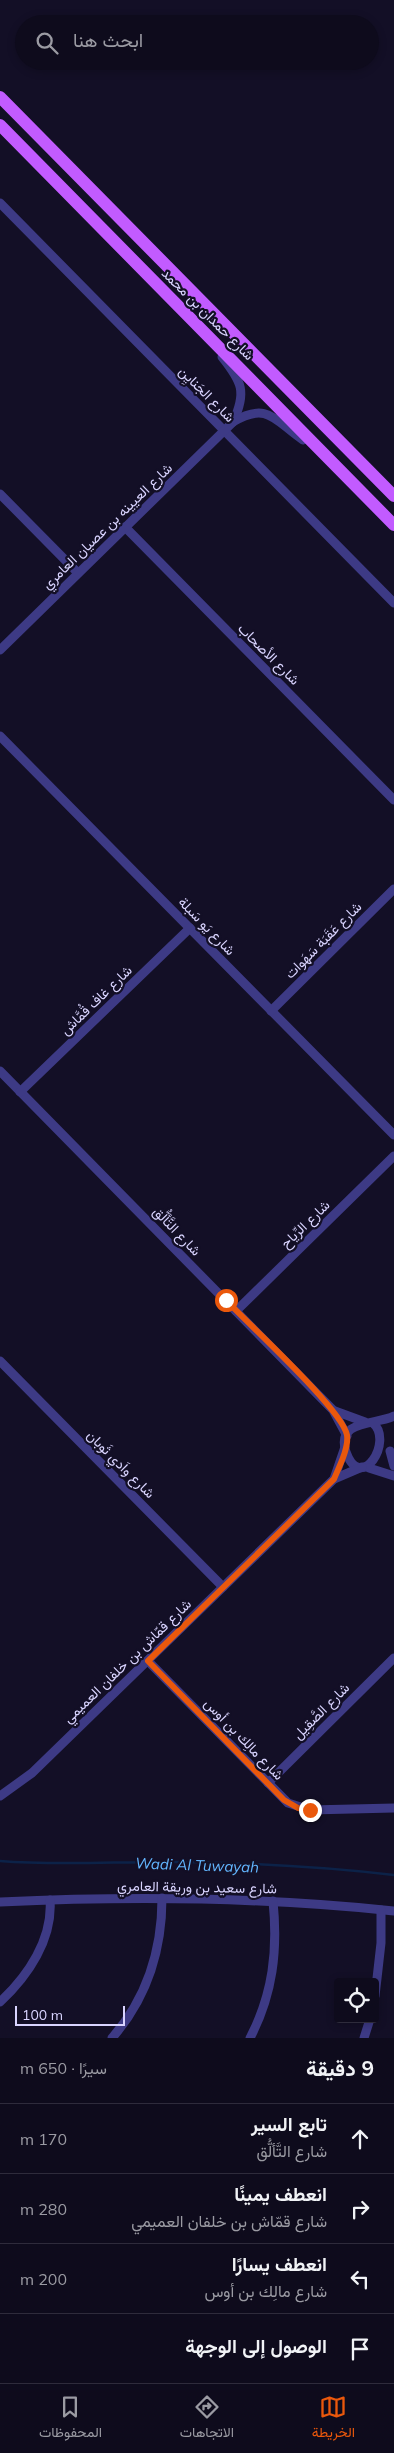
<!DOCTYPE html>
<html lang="ar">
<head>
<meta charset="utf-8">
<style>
	:root { --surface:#0e0b1c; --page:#1c1929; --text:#f1f3f6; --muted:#9b9ba3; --line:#2e2b3b; --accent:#ea580c }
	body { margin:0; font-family:Mulish,Vazirmatn,sans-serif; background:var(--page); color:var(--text); direction:rtl }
	.controls { position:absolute; right:15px; bottom:15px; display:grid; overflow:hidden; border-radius:5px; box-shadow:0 2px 8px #0003 }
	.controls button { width:45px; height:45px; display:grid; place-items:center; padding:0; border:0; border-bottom:1px solid var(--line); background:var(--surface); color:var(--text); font:25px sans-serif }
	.scale { position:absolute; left:15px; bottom:12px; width:110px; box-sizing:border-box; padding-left:5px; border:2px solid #d9d4ff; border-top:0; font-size:14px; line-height:18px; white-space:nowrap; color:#d9d4ff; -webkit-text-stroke:4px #130f26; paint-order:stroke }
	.stop { position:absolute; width:15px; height:15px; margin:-11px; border:4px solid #ea580c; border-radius:50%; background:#fff }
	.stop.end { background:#ea580c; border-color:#fff; box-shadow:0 1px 5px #0008 }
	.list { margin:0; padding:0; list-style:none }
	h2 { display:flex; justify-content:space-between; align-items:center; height:65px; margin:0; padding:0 20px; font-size:21px }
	h2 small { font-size:16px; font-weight:400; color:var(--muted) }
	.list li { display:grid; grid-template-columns:32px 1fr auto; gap:15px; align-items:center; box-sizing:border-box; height:70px; padding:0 20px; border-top:1px solid var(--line) }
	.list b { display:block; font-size:19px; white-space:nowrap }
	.list p { margin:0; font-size:16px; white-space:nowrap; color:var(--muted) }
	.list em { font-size:16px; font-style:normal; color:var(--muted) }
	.icon { flex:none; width:28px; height:28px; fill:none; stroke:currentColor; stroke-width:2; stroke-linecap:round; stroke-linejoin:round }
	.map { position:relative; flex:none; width:394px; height:2038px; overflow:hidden; direction:ltr }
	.search { position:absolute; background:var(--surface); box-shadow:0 2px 8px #0003; left:15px; right:15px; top:15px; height:55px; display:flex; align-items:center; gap:12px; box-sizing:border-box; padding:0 18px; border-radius:28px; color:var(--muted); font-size:19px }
	.sheet { height:345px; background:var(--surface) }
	nav { display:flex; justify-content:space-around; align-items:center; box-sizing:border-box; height:70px; border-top:1px solid var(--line); background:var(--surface); font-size:14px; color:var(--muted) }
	nav a { display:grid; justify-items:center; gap:2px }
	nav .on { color:var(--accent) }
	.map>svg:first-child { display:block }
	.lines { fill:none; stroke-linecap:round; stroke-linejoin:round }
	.stream { stroke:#0c2248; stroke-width:2.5 }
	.street { stroke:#3d3a85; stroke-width:9 }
	.primary { stroke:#c25bff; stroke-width:12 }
	.route { stroke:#ea580c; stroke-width:6 }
	.labels { text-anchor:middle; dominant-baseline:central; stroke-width:4.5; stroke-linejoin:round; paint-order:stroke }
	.street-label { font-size:14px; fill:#d9d4ff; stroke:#130f26 }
	.water-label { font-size:15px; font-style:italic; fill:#62b6ff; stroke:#130f26 }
</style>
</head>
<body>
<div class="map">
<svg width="394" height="2038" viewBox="0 0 394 2038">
	<rect width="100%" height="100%" fill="#130f26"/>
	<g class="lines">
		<path class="stream" d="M0 1861C61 1866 121 1861 182 1862 253 1863 324 1867 394 1875"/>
		<g class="street">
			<polyline points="0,203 394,603"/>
			<path d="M222 357C242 382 247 392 233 422"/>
			<polyline points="0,494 78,573"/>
			<polyline points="125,527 394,800"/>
			<path d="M0 650 233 422C268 401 275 421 303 440"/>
			<polyline points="0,736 394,1135"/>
			<polyline points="271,1011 394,889"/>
			<polyline points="0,1071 333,1410 347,1436"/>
			<polyline points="20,1092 190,928"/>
			<polyline points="236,1311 394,1156"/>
			<polyline points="0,1361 223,1587"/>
			<polyline points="335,1411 365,1422"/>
			<path d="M373 1423C394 1441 361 1494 346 1452 335 1419 378 1425 394 1416"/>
			<polyline points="390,1451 394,1466"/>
			<polyline points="369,1468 394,1476"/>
			<polyline points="334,1479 345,1447"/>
			<polyline points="148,1661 288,1803 310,1810 394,1808"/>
			<polyline points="268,1783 394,1658"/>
			<polyline points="0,1796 32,1773 334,1479 362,1467"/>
			<path d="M0 1902C131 1896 263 1897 394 1911"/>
			<polyline points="375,1996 381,1943 381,1910"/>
			<path d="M0 2002C28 1976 53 1939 50 1900"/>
			<path d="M112 2038C147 1998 162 1951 162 1898"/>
			<path d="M250 2038C273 1994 278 1950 273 1901"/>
			<polyline points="364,2038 370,2019"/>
		</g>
		<g class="primary">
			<polyline points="0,97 394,496"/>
			<polyline points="0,125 394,525"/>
		</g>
	</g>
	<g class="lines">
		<path class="route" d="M226 1300C248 1324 342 1409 347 1435 349 1448 339 1467 334 1479L148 1661 284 1800 298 1808 310 1810"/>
	</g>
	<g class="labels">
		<g class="street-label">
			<text transform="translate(208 314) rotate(45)">شارع حمدان بن محمد</text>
			<text transform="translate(207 394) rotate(45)">شارع الجَنايِن</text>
			<text transform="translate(107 526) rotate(-44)">شارع العيينه بن عصيان العامري</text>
			<text transform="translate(269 654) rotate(45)">شارع الأصحاب</text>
			<text transform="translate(207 926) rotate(46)">شارع يَو سَبلة</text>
			<text transform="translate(323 940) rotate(-45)">شارع عَقَبَة سَهَوات</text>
			<text transform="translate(96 1000) rotate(-44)">شارع غاف قُمَّاش</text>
			<text transform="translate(305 1224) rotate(-44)">شارع الرِّياح</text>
			<text transform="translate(177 1231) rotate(46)">شارع التَّألُّق</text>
			<text transform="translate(121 1464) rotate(45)">شارع واَدي ثَوبان</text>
			<text transform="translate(127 1661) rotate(-44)">شارع قمّاش بن خلفان العميمي</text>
			<text transform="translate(321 1711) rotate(-45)">شارع الصَّقِيل</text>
			<text transform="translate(244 1739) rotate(46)">شارع مالِك بن أوس</text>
			<text transform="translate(197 1887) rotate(1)">شارع سعيد بن وريقة العامري</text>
		</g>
		<g class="water-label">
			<text transform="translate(197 1865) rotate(2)">Wadi Al Tuwayah</text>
		</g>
	</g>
</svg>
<div class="controls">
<button><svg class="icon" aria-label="locate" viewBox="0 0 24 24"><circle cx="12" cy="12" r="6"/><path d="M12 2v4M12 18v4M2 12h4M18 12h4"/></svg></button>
</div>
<div class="scale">100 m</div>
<div class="stop" style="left:226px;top:1300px"></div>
<div class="stop end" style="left:310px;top:1810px"></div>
<div class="search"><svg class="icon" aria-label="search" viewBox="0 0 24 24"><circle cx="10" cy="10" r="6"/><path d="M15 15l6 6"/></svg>ابحث هنا</div>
</div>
<section class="sheet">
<h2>9 دقيقة<small>سيرًا · 650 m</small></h2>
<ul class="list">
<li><svg class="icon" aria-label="ahead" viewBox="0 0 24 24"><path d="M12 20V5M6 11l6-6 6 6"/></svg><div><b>تابع السير</b><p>شارع التَّألُّق</p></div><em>170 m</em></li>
<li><svg class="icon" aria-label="right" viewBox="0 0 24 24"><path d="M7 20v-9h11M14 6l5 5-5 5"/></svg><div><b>انعطف يمينًا</b><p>شارع قمّاش بن خلفان العميمي</p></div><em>280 m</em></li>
<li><svg class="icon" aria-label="left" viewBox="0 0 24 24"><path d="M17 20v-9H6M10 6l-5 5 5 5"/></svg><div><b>انعطف يسارًا</b><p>شارع مالِك بن أوس</p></div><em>200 m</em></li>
<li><svg class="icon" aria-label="arrive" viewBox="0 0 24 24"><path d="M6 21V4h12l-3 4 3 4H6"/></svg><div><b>الوصول إلى الوجهة</b></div></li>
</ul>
</section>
<nav>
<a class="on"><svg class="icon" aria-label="map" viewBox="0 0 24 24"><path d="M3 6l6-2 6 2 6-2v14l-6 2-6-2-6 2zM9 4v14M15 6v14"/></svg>الخريطة</a>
<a><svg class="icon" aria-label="directions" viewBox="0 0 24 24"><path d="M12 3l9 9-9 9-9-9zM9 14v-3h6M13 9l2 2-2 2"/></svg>الاتجاهات</a>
<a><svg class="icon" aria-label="saved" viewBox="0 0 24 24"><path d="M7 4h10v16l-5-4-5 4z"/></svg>المحفوظات</a>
</nav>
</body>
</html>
